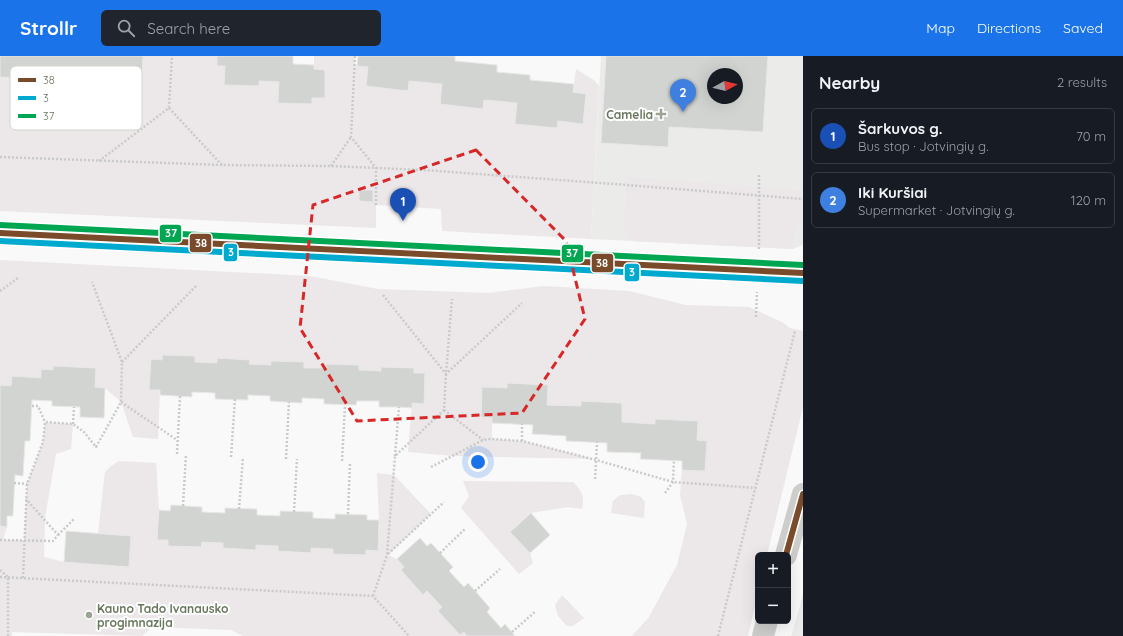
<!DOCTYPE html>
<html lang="en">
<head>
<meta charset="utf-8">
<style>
	:root { --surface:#171b24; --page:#20242c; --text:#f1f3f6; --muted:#9ea1a6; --line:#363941; --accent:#1a73e8 }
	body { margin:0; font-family:Quicksand,sans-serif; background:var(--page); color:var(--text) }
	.controls { position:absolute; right:12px; bottom:12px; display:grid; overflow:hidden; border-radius:6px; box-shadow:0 4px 16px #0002 }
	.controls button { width:36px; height:36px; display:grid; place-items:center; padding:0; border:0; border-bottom:1px solid var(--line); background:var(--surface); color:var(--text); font:20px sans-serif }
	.compass { position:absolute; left:707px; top:12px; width:36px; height:36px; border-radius:50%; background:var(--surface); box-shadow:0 4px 16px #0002; rotate:82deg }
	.you { position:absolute; left:478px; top:406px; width:14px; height:14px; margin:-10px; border:3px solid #fff; border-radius:50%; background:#1a73e8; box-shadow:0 0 0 6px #1a73e833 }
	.badge { display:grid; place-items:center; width:26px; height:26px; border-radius:50%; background:var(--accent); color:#fff; font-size:13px; font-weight:700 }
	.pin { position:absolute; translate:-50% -33px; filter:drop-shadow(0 1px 2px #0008) }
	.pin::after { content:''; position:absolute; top:21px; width:14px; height:12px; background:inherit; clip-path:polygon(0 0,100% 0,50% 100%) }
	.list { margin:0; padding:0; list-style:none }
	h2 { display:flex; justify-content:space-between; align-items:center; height:52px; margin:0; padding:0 16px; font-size:17px }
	h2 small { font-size:13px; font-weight:400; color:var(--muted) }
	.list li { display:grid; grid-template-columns:26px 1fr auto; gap:12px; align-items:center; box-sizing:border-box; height:56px; margin:0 8px 8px; padding:0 8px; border:1px solid var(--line); border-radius:6px }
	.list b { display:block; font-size:15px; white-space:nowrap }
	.list p { margin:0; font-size:13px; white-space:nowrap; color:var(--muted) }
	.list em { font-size:13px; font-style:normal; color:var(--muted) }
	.icon { flex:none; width:22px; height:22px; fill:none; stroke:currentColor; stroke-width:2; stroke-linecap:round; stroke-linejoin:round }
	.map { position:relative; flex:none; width:803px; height:580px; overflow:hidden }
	header { display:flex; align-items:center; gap:24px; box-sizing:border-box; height:56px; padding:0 20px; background:var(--accent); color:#fff }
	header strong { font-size:19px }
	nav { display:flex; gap:22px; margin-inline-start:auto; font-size:14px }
	.search { width:280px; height:36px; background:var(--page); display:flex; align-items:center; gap:10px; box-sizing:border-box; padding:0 14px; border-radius:6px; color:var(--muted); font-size:15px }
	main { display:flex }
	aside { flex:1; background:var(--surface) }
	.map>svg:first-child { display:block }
	.built { fill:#ebebe9; fill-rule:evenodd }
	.green { fill:#ece7e8 }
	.building { fill:#d2d4d1; stroke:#e8e8e8; fill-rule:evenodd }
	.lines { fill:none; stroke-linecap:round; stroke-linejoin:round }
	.path { stroke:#c9cbc9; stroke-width:2.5; stroke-dasharray:2 2; stroke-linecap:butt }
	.street { stroke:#cdcecc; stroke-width:22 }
	.secondary { stroke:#e0e1e0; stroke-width:22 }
	.bus-1-casing { stroke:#fff; stroke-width:9 }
	.bus-2-casing { stroke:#fff; stroke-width:9 }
	.bus-3-casing { stroke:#fff; stroke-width:9 }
	.bus-1 { stroke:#7a4b2a; stroke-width:6 }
	.bus-2 { stroke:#00a9ce; stroke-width:6 }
	.bus-3 { stroke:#00a651; stroke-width:6 }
	.marked { fill:none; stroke:#d62828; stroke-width:3; stroke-dasharray:8 5; stroke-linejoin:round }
	.poi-dot { fill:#9ba494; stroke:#fff; stroke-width:1.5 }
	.labels { text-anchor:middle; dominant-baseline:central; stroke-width:4; stroke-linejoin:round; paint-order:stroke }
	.poi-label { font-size:12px; font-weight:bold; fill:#68765d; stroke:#fff; text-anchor:end }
	.key { fill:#fff; stroke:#d2d6ce; stroke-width:1 }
	.key-label { font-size:11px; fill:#68765d }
	.line-badge { stroke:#fff; stroke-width:1.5 }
	.badge-label { font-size:11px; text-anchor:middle; font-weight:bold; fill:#fff }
</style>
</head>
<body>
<header>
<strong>Strollr</strong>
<div class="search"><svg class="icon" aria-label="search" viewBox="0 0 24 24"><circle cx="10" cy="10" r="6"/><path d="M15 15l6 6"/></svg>Search here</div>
<nav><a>Map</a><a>Directions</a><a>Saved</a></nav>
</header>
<main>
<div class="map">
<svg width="803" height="580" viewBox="0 0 803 580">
	<rect width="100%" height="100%" fill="#f9f9f9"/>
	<g class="built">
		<path d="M601 0H803V189L793 193 591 183ZM713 18H737V42H713Z"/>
		<polygon points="803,538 803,580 791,580 798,557"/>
	</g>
	<g class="green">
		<polygon points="143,0 217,0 217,10 225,10 259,25 279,26 312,47 312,42 325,42 325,14 314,13 314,0 355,0 355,10 368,11 366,30 408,35 409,25 442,28 440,48 483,53 484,44 517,47 516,68 557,72 558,65 583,67 586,38 573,36 576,13 594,24 599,30 591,183 442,175 441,153 376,149 376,172 0,155 0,21 19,22 20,18 45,19 45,25 76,27 77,20 102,21 102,27 130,29 131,24 142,24"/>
		<path d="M626 121 802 134 803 131V167L796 170 793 193 631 185C629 182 627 179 626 176 621 163 629 137 626 121Z"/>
		<polygon points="0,204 310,220 378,233 488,237 543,230 629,235 686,249 749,251 782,266 790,272 803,275 803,351 767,499 758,499 758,537 748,580 632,580 649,561 677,509 687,468 680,439 682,414 705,415 707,385 697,384 698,365 655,363 655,368 622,366 622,347 581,345 581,350 547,349 548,329 507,327 507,332 482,331 481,361 492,362 492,383 522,385 594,403 453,400 408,396 412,347 424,348 425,317 414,317 414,312 382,311 381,315 359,314 359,309 327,308 326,312 304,312 304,306 271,309 249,308 249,304 217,302 217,307 195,306 195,300 162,299 162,304 151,303 149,334 160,334 158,383 133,381 121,346 105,332 95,331 96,312 54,310 53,314 41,313 41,322 12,320 11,330 0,329"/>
		<polygon points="45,366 73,368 71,393 56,398 45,462 44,501 64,506 129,511 131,480 98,477 105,416 111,410 119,405 156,407 159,454 158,484 168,484 168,490 201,491 202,486 223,487 224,492 256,494 256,489 278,490 278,495 311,497 311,492 333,493 333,498 365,499 366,494 377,495 379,465 377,417 394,419 431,458 388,499 397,503 404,511 401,514 423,538 427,535 442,551 438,555 460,579 464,576 467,580 243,580 231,574 152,571 142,580 12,576 12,580 0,580 0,470 7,471 3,484 24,484 27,428 43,386"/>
		<path d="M463 425 573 426C582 435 585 440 582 453L568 451 531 457 510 475 530 497 533 507 519 518 461 452 469 440Z"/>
		<polygon points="632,438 641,441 645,446 644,462 611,457 613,445 620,439"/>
		<polygon points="562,539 584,562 573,570 567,570 558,560 555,549"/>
	</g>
	<g class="building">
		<polygon points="0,0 143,0 142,24 131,24 131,29 102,27 102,21 77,20 76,27 45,25 45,19 20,18 19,22 0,21"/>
		<polygon points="217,0 293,0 293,8 314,9 314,13 325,14 325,42 312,42 312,48 278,47 279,26 259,25 259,30 224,29 225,10 217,10"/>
		<polygon points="358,0 455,0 455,5 497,9 497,16 530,19 530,24 574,28 573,36 586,38 583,68 558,65 557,72 515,68 517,47 484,44 483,53 440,48 442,28 409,25 408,35 366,30 368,11 357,10"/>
		<path d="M606 0H768L763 76 669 71 668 91 601 87ZM713 18H737V42H713Z"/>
		<polygon points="359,134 373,134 373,146 359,145"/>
		<polygon points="162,299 195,300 195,306 217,307 217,302 250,304 249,308 271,309 271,305 304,306 304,312 326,312 326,308 359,309 359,314 381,315 381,311 414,312 414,317 425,317 424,348 412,347 412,352 399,351 379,351 379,345 357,345 356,349 324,348 324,343 302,342 302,347 270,345 270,340 248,339 248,344 215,343 215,337 192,336 192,341 160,339 160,334 149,334 151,303 162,304"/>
		<polygon points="53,310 96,312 95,331 105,332 104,362 80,361 80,351 52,350 52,345 32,344 30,385 25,385 23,420 15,419 13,460 7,460 7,471 0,470 0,329 11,330 12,320 41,322 41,313 53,314"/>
		<polygon points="507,327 548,329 547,349 581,350 581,345 622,347 622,366 655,368 655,363 698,365 697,384 707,385 705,415 682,414 682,405 640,403 641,397 607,396 607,387 566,385 566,380 532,378 533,369 492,367 492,362 481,361 482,331 507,332"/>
		<polygon points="171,449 202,451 202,456 225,457 225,452 257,453 257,459 280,460 280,455 313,456 313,462 335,463 335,458 367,459 367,464 379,464 378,495 366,494 366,499 333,498 333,493 311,492 311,497 278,495 278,490 256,489 256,494 223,492 223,487 202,486 201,491 168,490 168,484 157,484 159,454 170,455"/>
		<polygon points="531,457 550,479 530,497 510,476"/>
		<polygon points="66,475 131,480 129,511 64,506"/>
		<polygon points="420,482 427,490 431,487 453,511 449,515 464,531 468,527 490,552 487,556 501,572 505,568 515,580 467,580 464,576 460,579 438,555 442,551 427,535 423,539 401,514 404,511 397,503"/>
	</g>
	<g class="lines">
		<g class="path">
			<polyline points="355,0 351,81 376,112 376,149"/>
			<polyline points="169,52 222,109"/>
			<polyline points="0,101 222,109 330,110 424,114 627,129 803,143"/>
			<polyline points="99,105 169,52 172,0"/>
			<polyline points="331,110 351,81"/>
			<polyline points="759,193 759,117"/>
			<polyline points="0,235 18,222"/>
			<polyline points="383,239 446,318 522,247"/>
			<polyline points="756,261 757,236"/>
			<polyline points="122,306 196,230"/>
			<polyline points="121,346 177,384"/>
			<polyline points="32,350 38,350 45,366"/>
			<polyline points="444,354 483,384"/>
			<polyline points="73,368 74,351"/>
			<polyline points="522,385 522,368"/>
			<polyline points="177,398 180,340"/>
			<polyline points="395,400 399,351"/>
			<polyline points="231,401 235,343"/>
			<polyline points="286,403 289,346"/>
			<polyline points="342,405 345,349"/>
			<polyline points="431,411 483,384 491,383 522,385 596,404 673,426 756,432"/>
			<polyline points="595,423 597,386"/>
			<polyline points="14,427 27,428"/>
			<polyline points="665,437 673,426 674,404"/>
			<polyline points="183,450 186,398"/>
			<polyline points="239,453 243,401"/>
			<polyline points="294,456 297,403"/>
			<polyline points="348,458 350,406"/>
			<polyline points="58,479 74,463"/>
			<polyline points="0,484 53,485 58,479 26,443"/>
			<polyline points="440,497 466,472"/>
			<polyline points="388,498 444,446"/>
			<polyline points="0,514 8,521 8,580"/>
			<polyline points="0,521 373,540 409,580"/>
			<polyline points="23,522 27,428 43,386 45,366 73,368 84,376 96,391 121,346 122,306 92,226"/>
			<polyline points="475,535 500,513"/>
			<polyline points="373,540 387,499 395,400 444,354 446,318 452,243"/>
			<polyline points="512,576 536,555"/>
			<polyline points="718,580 795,275"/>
		</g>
		<g class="street">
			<polyline points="786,499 803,438"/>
			<polyline points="763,580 767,565"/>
		</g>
		<polyline class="secondary" points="0,177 650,209 803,217"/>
		<defs>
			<g id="bus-1">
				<polyline points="0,177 803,217"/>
				<polyline points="786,499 803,438"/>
			</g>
			<polyline id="bus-2" points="0,185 803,225"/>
			<polyline id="bus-3" points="0,169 803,209"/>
		</defs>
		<use href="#bus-1" class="bus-1-casing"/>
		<use href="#bus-2" class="bus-2-casing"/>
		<use href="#bus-3" class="bus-3-casing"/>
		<use href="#bus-1" class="bus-1"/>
		<use href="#bus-2" class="bus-2"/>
		<use href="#bus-3" class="bus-3"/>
	</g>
	<path class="marked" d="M476 94 566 185 585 263 522 357 357 365 300 272 313 149Z"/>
	<g class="poi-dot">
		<path d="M659 52h4v4h4v4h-4v4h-4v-4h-4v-4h4z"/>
		<circle cx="89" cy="559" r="4"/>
	</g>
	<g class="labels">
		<g class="poi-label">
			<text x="653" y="58">Camelia</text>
			<text x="97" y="552" text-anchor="start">Kauno Tado Ivanausko<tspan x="97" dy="14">progimnazija</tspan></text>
		</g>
	</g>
	<rect x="10" y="10" width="132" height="64" rx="6" class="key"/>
	<rect x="18" y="22" width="18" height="4" fill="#7a4b2a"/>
	<rect x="18" y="40" width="18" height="4" fill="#00a9ce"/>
	<rect x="18" y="58" width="18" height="4" fill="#00a651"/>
	<g class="key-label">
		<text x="43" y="28">38</text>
		<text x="43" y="46">3</text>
		<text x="43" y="64">37</text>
	</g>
	<g class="line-badge">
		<rect x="159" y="168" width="23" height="19" rx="4" fill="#00a651"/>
		<rect x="189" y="177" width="23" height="20" rx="4" fill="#7a4b2a"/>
		<rect x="223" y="187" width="15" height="19" rx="4" fill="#00a9ce"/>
		<rect x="561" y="188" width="23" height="19" rx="4" fill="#00a651"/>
		<rect x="591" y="197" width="23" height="20" rx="4" fill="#7a4b2a"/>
		<rect x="624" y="207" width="16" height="19" rx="4" fill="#00a9ce"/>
	</g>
	<g class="badge-label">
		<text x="171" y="181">37</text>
		<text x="201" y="191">38</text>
		<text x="231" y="200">3</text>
		<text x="572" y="201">37</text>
		<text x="602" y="211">38</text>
		<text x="632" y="220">3</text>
	</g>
</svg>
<div class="controls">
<button>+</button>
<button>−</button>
</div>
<svg class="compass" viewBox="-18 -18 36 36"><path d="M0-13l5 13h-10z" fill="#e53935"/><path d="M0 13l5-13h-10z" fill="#9ea1a6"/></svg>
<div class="you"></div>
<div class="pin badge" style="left:403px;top:165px;background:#1a4fb4">1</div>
<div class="pin badge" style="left:683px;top:56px;background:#3f7fe0">2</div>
</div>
<aside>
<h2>Nearby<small>2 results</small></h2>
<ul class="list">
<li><span class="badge" style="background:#1a4fb4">1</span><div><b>Šarkuvos g.</b><p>Bus stop · Jotvingių g.</p></div><em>70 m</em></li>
<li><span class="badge" style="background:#3f7fe0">2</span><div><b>Iki Kuršiai</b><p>Supermarket · Jotvingių g.</p></div><em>120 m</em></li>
</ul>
</aside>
</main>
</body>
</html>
